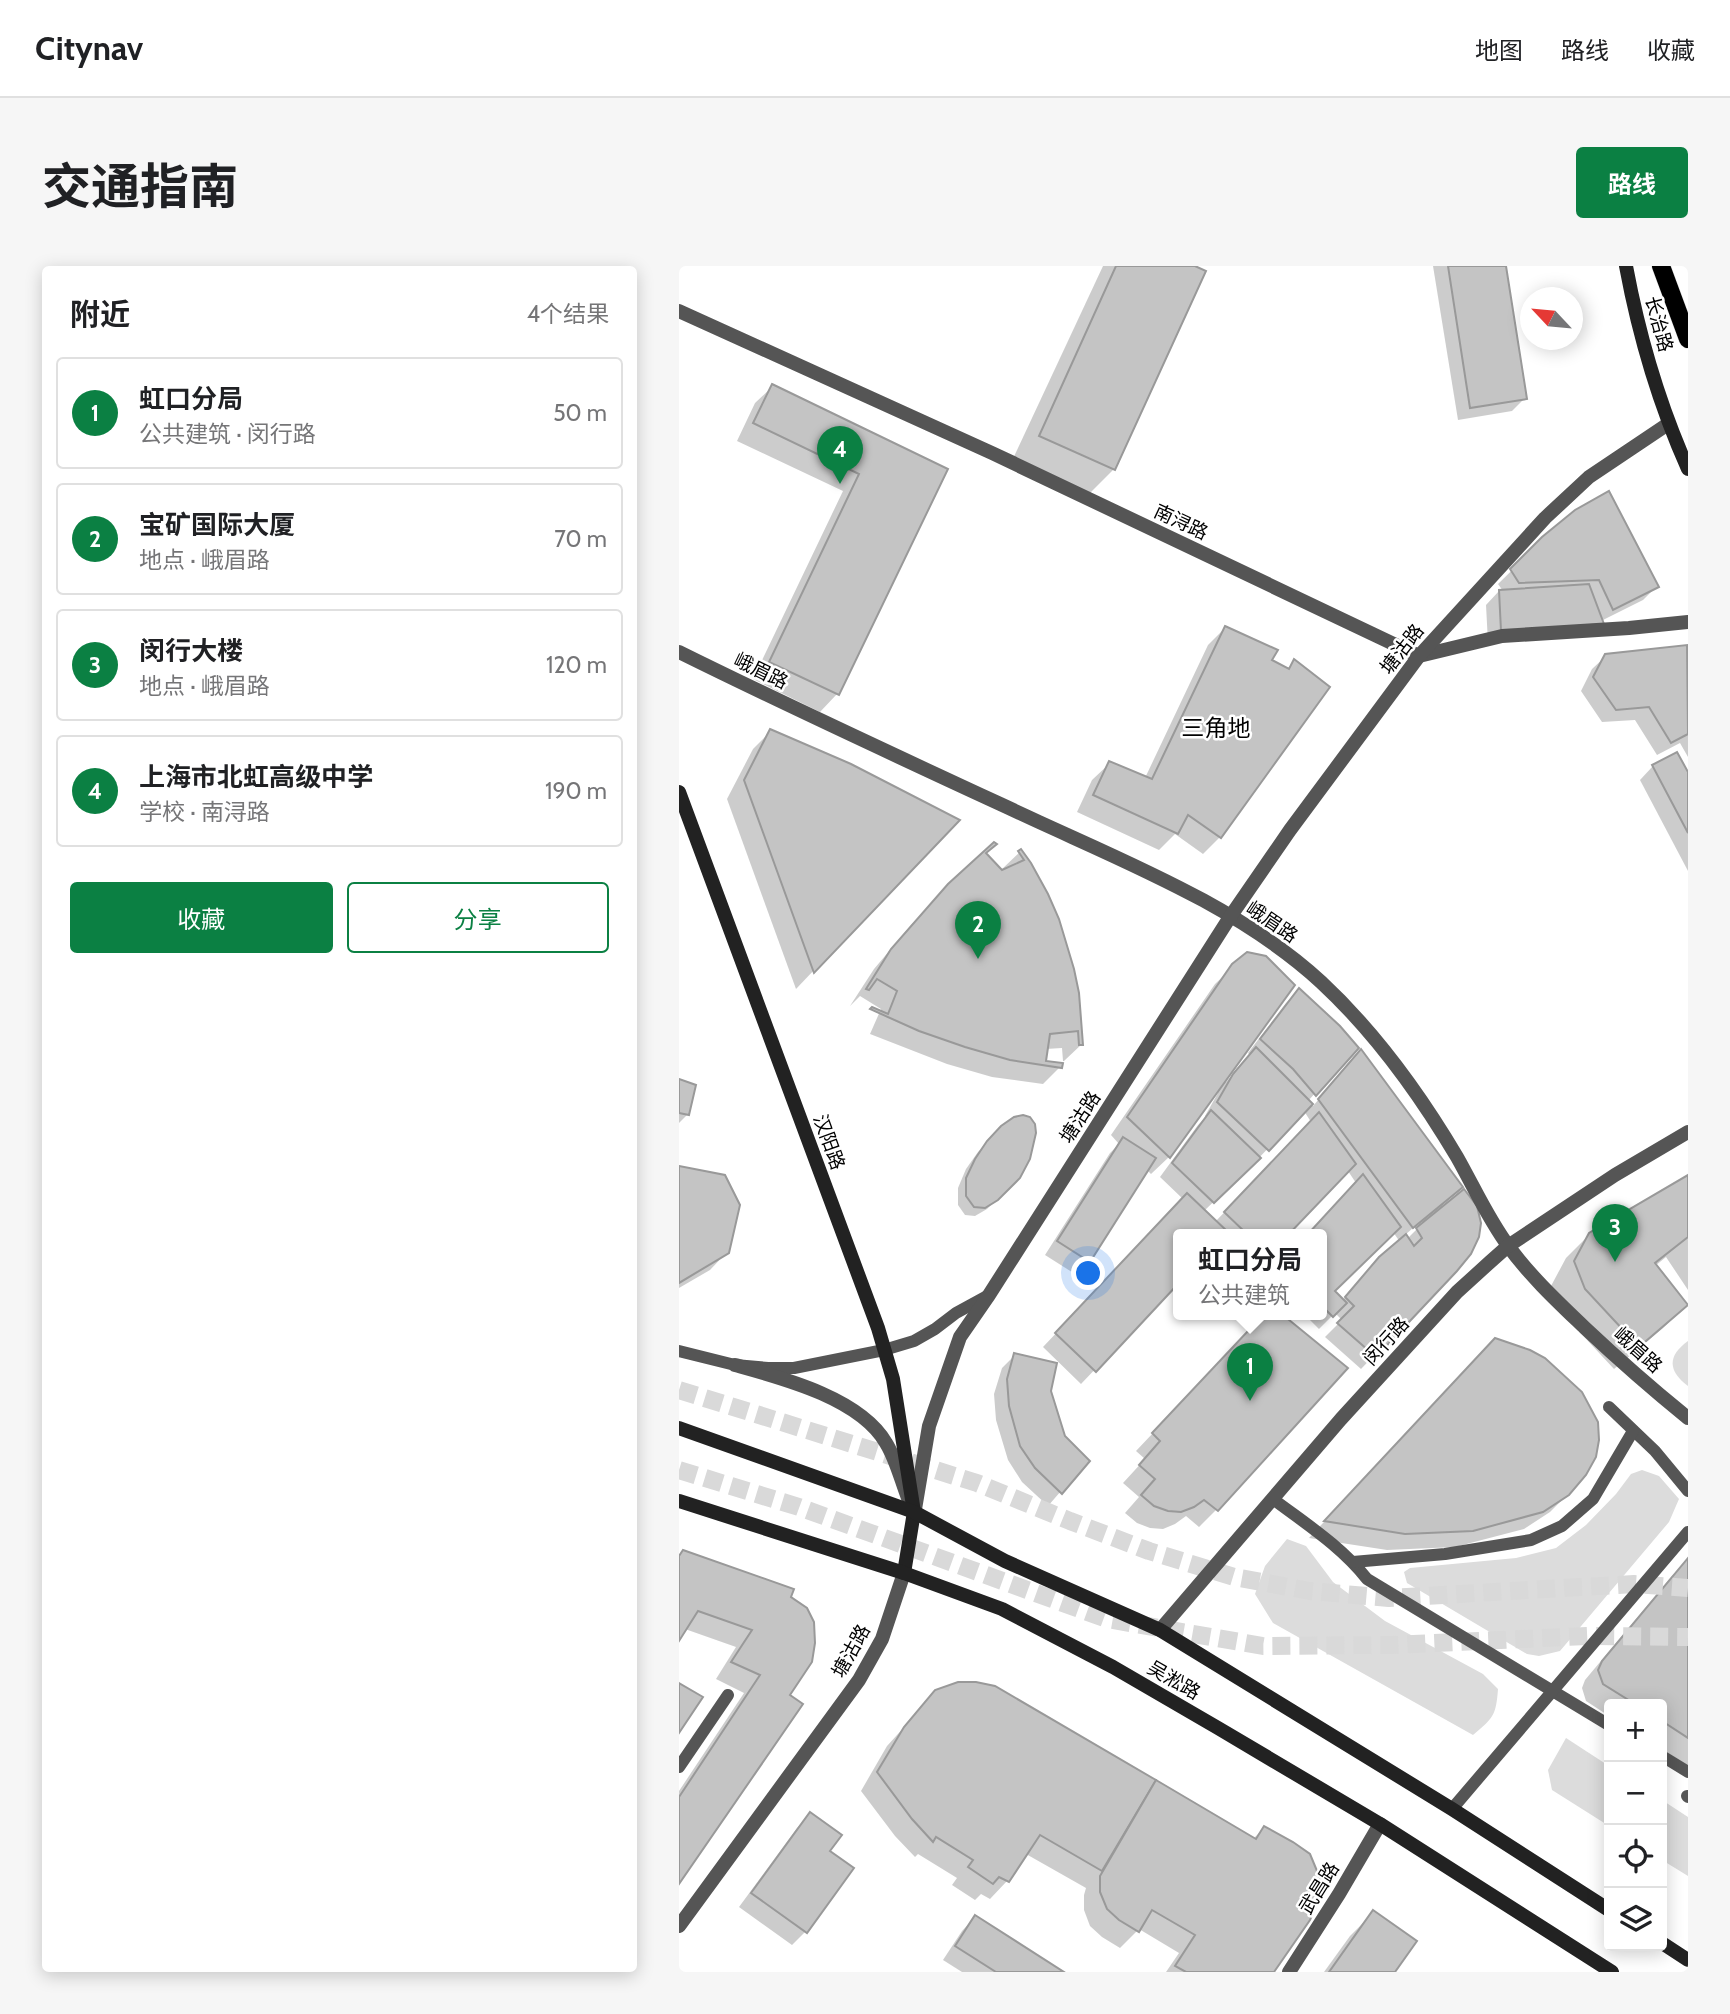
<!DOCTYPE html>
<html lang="zh">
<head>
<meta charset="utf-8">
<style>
	:root { --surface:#fff; --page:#f6f6f6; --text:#202124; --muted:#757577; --line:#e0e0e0; --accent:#0b8043 }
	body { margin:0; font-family:Cabin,"Noto Sans SC",sans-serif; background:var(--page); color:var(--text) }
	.controls { position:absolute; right:21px; bottom:21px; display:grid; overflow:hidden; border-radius:7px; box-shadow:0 4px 18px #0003 }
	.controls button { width:63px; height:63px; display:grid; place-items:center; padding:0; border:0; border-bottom:2px solid var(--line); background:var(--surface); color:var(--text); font:35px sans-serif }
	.compass { position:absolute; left:841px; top:21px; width:63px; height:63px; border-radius:50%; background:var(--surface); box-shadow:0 4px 18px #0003; rotate:296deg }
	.you { position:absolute; left:410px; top:1008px; width:24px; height:24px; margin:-18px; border:5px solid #fff; border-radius:50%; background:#1a73e8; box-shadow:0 0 0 10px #1a73e833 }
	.badge { display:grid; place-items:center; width:46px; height:46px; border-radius:50%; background:var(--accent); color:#fff; font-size:23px; font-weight:700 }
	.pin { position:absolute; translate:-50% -58px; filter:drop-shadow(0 2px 4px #0008) }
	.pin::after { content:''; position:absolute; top:37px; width:24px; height:21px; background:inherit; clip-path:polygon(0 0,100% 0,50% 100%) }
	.popup { position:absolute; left:494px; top:963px; width:154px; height:91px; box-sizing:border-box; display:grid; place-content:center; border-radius:7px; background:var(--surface); filter:drop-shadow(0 2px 5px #0005); font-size:23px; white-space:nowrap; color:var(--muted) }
	.popup b { font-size:26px; color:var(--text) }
	.popup::after { content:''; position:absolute; left:50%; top:100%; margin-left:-14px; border:14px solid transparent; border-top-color:var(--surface) }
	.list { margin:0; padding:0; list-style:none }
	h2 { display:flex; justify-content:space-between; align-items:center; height:91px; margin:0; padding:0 28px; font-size:30px }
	h2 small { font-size:23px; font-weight:400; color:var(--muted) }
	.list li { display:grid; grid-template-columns:46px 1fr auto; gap:21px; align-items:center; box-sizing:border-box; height:112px; margin:0 14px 14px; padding:0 14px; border:2px solid var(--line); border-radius:7px }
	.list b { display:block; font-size:26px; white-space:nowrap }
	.list p { margin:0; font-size:23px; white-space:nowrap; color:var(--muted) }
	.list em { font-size:23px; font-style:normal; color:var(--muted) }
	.actions { display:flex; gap:14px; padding:21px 28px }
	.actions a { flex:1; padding:16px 0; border:2px solid var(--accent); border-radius:7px; text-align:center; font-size:24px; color:var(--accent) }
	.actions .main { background:var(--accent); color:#fff }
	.icon { flex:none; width:38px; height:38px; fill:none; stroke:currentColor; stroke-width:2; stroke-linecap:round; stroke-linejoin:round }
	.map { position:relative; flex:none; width:1009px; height:1706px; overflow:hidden; border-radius:7px }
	header { display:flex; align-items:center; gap:42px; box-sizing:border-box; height:98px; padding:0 35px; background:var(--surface); border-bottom:2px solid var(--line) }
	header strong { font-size:33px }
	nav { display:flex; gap:38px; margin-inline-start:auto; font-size:24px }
	.intro { display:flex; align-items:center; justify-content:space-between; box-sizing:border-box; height:168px; padding:0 42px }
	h1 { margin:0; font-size:49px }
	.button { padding:18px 32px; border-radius:7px; background:var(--accent); color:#fff; font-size:24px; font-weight:700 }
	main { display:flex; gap:42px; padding:0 42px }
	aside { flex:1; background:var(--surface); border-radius:7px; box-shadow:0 4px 18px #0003 }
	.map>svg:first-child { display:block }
	.green { fill:#dcdcdc }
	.shadow { fill:#0003; fill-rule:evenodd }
	.building { fill:#c4c4c4; stroke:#999; stroke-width:2 }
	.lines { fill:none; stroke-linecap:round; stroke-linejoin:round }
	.primary-tunnel { stroke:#d9d9d9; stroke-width:18; stroke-dasharray:18 9; stroke-linecap:butt }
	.primary-casing { stroke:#dbdbdb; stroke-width:19 }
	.lane { stroke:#555; stroke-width:12 }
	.street { stroke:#555; stroke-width:14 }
	.secondary { stroke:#222; stroke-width:14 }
	.primary { stroke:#000; stroke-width:18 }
	.labels { text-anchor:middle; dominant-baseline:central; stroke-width:5; stroke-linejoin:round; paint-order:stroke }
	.street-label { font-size:19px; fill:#000; stroke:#fff }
	.quarter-label { font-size:23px; fill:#000; stroke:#fff }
</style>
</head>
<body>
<header>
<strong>Citynav</strong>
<nav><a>地图</a><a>路线</a><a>收藏</a></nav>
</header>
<div class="intro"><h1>交通指南</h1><a class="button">路线</a></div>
<main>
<aside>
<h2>附近<small>4个结果</small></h2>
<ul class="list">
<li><span class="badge">1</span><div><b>虹口分局</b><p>公共建筑 · 闵行路</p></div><em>50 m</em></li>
<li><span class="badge">2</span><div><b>宝矿国际大厦</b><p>地点 · 峨眉路</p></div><em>70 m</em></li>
<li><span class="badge">3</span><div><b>闵行大楼</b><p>地点 · 峨眉路</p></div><em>120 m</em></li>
<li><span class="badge">4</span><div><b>上海市北虹高级中学</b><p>学校 · 南浔路</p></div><em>190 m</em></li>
</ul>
<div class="actions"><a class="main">收藏</a><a>分享</a></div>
</aside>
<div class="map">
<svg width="1009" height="1706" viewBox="0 0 1009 1706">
	<rect width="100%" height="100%" fill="#fff"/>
	<g class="green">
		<path d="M1009 1075V1120C989 1105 988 1090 1009 1075Z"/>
		<polygon points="963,1204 980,1210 1000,1233 990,1256 881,1385 860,1390 848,1388 728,1317 725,1306 731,1302 837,1292 877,1282 907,1259 937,1228 952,1208"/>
		<path d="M608 1273 627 1280 654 1316 706 1355 804 1408 819 1423C817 1450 814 1452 794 1469L594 1357 576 1328 586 1300Z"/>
		<polygon points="887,1472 930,1500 930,1560 873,1524 869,1504"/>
		<polygon points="983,1534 1009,1551 1009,1610 983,1594"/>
	</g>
	<g class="shadow">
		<polygon points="424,0 511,0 524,6 435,203 405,233 331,199"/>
		<polygon points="754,0 825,0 846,132 833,145 779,154"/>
		<polygon points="94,120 267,204 158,428 141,446 74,413 164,225 58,175 76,137"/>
		<polygon points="865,273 977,321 964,334 922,355 809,377 807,339 820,325 824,325 819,318"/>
		<polygon points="546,362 590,394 608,403 616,396 541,571 524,588 496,568 480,584 398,546 413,514 431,497 466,512 529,379"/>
		<polygon points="1008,381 1009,382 1009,491 1001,477 978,489 956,454 923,456 902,425 913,403 927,390"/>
		<polygon points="92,465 278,554 117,723 48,533 74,483"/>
		<polygon points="974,500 1009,510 1009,605 961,514"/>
		<polygon points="342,585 368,629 403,778 385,795 384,795 383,782 367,783 365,797 381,801 364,818 313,811 268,798 191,768 202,743 181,730 171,740 195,703 232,659 289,600 321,605"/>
		<path d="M555 700 545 814 547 816 571 789 569 787 607 737 620 724 677 782 629 835 634 840 669 799 781 921 763 940 777 1004 682 1103 646 1071 663 1054 656 1047 640 1063 626 1049H643V969L677 917 669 905 607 969H499V1016L402 1118 364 1081 504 933 481 911 519 859 527 851 526 850 539 827 537 826 490 891 472 908 467 903 410 995 396 1008 366 989 431 887 440 878 432 869 536 718ZM625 845 632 856 536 956 525 945 575 897ZM742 955 744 957 728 973 726 969ZM714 966 721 976 687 1006 663 1035 654 1025Z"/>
		<polygon points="0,814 9,848 0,857"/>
		<polygon points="323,862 340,910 308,943 296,950 286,949 279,939 279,922 287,903 299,886"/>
		<polygon points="0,902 48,986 31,1004 0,1022"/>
		<polygon points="1009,911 1009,1024 987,991 976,1000 1008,1038 984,1062 935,1103 882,1046 872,1020 887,992 911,968"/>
		<polygon points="576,1059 537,1244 520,1261 507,1250 496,1258 484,1263 471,1262 458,1257 446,1247 460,1231 444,1217 466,1193 457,1185"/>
		<polygon points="336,1089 370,1125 384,1171 408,1195 369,1240 343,1216 329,1194 317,1154 315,1128 323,1102"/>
		<polygon points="799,1091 889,1228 871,1246 845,1263 776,1281 708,1284 630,1272"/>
		<polygon points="4,1286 109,1331 126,1343 0,1615 0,1525 65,1427 37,1413 57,1381 6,1363 0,1372 0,1290"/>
		<polygon points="1009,1294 1009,1500 983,1483 983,1438 930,1438 930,1450 907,1435 903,1422 906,1414 992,1311"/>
		<polygon points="315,1421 574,1573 585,1562 593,1706 487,1706 500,1687 460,1663 441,1682 423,1671 411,1660 405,1644 405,1629 407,1622 347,1588 328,1615 311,1633 302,1628 296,1634 273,1619 278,1612 239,1588 236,1591 216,1570 182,1525 208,1480 257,1426"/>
		<polygon points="131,1548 149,1585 173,1602 126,1666 113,1679 60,1641 118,1562"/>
		<polygon points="694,1647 714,1706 645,1706 671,1670"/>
		<polygon points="296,1651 382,1706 283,1706 264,1694 283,1665"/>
	</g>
	<g class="building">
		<polygon points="437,0 516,0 527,5 436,204 360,170"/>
		<polygon points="769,0 827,0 848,133 791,142"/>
		<polygon points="93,118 269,203 160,429 90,396 180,208 74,157"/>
		<polygon points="930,225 980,321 934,344 920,314 840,317 831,303 863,271 896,244"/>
		<polygon points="910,318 925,358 822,365 820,324"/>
		<polygon points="546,360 599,384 593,394 610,403 615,393 651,421 542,572 509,549 499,568 414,529 430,495 473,513"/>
		<polygon points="1008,379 1009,468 992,477 970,441 937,444 914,411 926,388"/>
		<polygon points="91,463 172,498 281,554 135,707 65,514"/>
		<polygon points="998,486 1009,506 1009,567 973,499"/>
		<polygon points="315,576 318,578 307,587 323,604 345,594 339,585 342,583 352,597 369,628 380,653 395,703 400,727 404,779 400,779 399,765 371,768 367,795 384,797 383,802 331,794 286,781 240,765 191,743 193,741 209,748 218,725 198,713 190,724 187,723 212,683 269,618"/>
		<polygon points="568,686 587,690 616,719 491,892 448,851 553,698"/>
		<polygon points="620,722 661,760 680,782 637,830 614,803 581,773"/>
		<polygon points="577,781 634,838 590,885 538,836 554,808"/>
		<polygon points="682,783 784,921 734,962 639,833"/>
		<polygon points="0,813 17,819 10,849 0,847"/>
		<polygon points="532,844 582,892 535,937 493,897"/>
		<polygon points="640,846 677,898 609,969 569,969 545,946"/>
		<polygon points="344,849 351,851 356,858 357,867 351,893 341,912 319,934 306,942 295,941 287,930 287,912 296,893 308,875 322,860 335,851"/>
		<polygon points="444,871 477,892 411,996 378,975"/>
		<polygon points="0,900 46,909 61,939 50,987 0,1017"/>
		<polygon points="684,908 722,961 656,1025 668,1037 654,1051 643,1040 643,969 628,969"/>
		<polygon points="1009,909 1009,971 976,997 1009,1039 960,1081 906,1023 895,995 910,967"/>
		<polygon points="785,923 798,940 802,957 800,971 792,988 778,1005 697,1091 658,1057 675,1040 666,1031 700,991 727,968 735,980 743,972 737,962"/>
		<polygon points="508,927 549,966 546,969 499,969 499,1018 417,1106 376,1067"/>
		<polygon points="584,1049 604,1049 669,1102 539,1245 525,1234 515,1241 502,1246 489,1245 475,1240 462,1229 476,1213 460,1199 481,1175 473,1167"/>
		<polygon points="816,1072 851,1084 866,1092 903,1126 919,1156 920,1174 917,1191 907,1209 890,1229 864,1246 794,1265 726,1268 645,1255"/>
		<polygon points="335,1087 378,1097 372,1125 386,1170 411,1195 383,1228 356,1202 341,1180 330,1140 328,1113"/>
		<polygon points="4,1284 115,1323 112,1331 128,1342 135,1356 136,1377 133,1396 111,1429 124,1438 0,1618 0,1531 81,1409 52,1396 73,1364 19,1345 0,1375 0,1290"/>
		<polygon points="1009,1292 1009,1472 983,1455 983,1438 956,1438 924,1418 919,1404 923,1395"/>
		<polygon points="279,1416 297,1416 316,1420 477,1514 423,1605 361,1569 330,1616 320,1611 314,1618 289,1601 294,1594 257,1571 254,1576 233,1553 198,1506 225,1461 256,1424"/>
		<polygon points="0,1417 24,1431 0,1467"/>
		<polygon points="477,1514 577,1573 585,1560 614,1576 631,1588 643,1617 641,1631 631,1654 595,1706 507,1706 496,1700 516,1669 473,1644 460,1666 440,1654 428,1643 421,1626 421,1610"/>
		<polygon points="131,1546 163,1569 151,1585 175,1602 128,1667 72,1627"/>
		<polygon points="694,1644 738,1675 716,1706 650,1706"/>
		<polygon points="296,1649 385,1706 317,1706 276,1680"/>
	</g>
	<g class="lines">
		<g class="primary-tunnel">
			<polyline points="0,1124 298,1217 391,1255 470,1285 555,1311 631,1325 710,1332 955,1318 1009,1322"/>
			<polyline points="0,1204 120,1241 428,1353 584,1380 713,1379 909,1370 1009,1371"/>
		</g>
		<defs>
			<polyline id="primary" points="982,0 1009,73"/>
		</defs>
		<use href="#primary" class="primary-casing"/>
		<g class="lane">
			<polyline points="0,1085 56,1099 89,1102 115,1102 205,1084 235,1075 256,1063 277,1047 310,1029"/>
			<polyline points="930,1141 976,1185 1009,1225"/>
			<path d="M594 1233C627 1258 662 1280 688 1313L930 1459"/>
			<polyline points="674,1296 766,1288 852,1274 883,1260 914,1233 954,1165"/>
			<polyline points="983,1490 1009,1506"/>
			<polyline points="0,1501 49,1429"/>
			<polyline points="1008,1530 1009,1531"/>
			<polyline points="773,1543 1009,1266"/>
		</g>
		<g class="street">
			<polyline points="0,45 313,187 740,390 823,370 950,362 1009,356"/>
			<path d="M0 386C119 445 239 500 360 556 456 600 564 644 642 716 697 767 740 827 778 891 795 921 809 953 830 981 852 1011 879 1036 906 1062 939 1093 973 1123 1009 1152"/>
			<path d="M56 1099C103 1112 181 1132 207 1177 217 1193 222 1214 229 1232"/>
			<polyline points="236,1243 250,1160 281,1071 310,1029 551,651 611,564 740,390 866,252 910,211 989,158"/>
			<polyline points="481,1364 662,1153 778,1026 811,996 829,980 936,909 1009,866"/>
			<polyline points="0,1660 180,1414 203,1373 225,1307"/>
			<polyline points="610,1706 660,1628 701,1558"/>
		</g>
		<g class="secondary">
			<path d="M947 0C960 70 980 138 1009 203"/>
			<polyline points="0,526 199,1062 214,1113 235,1246 225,1307"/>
			<polyline points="0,1162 235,1246 326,1295 481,1364 773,1543 930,1644"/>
			<polyline points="0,1235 225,1307 323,1343 434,1401 539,1462 701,1558 933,1706"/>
			<polyline points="983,1677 1009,1694"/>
		</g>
		<use href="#primary" class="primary"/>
	</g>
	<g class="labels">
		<g class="street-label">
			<text transform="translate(980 58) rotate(75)">长治路</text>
			<text transform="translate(502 256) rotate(25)">南浔路</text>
			<text transform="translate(723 383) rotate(-52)">塘沽路</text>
			<text transform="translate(82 405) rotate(26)">峨眉路</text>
			<text transform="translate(593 656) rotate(34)">峨眉路</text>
			<text transform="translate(401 851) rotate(-57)">塘沽路</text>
			<text transform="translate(150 876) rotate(70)">汉阳路</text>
			<text transform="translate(707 1075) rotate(-48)">闵行路</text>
			<text transform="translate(959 1084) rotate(42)">峨眉路</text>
			<text transform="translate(172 1385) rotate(-61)">塘沽路</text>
			<text transform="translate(495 1414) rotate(30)">吴淞路</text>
			<text transform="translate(640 1622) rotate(-58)">武昌路</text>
		</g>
		<g class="quarter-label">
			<text x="537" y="462">三角地</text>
		</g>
	</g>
</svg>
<div class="controls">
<button>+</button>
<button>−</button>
<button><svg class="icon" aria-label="locate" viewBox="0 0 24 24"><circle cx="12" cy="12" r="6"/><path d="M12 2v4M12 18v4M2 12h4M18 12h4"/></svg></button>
<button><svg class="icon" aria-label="layers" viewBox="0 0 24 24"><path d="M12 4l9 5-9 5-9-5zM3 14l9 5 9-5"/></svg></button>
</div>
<svg class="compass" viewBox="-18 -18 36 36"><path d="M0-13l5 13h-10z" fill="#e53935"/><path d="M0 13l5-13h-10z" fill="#757577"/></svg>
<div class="you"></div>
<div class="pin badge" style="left:571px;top:1135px">1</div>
<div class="popup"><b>虹口分局</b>公共建筑</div>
<div class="pin badge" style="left:299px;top:693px">2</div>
<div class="pin badge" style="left:936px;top:996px">3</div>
<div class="pin badge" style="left:161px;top:218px">4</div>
</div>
</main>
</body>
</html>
